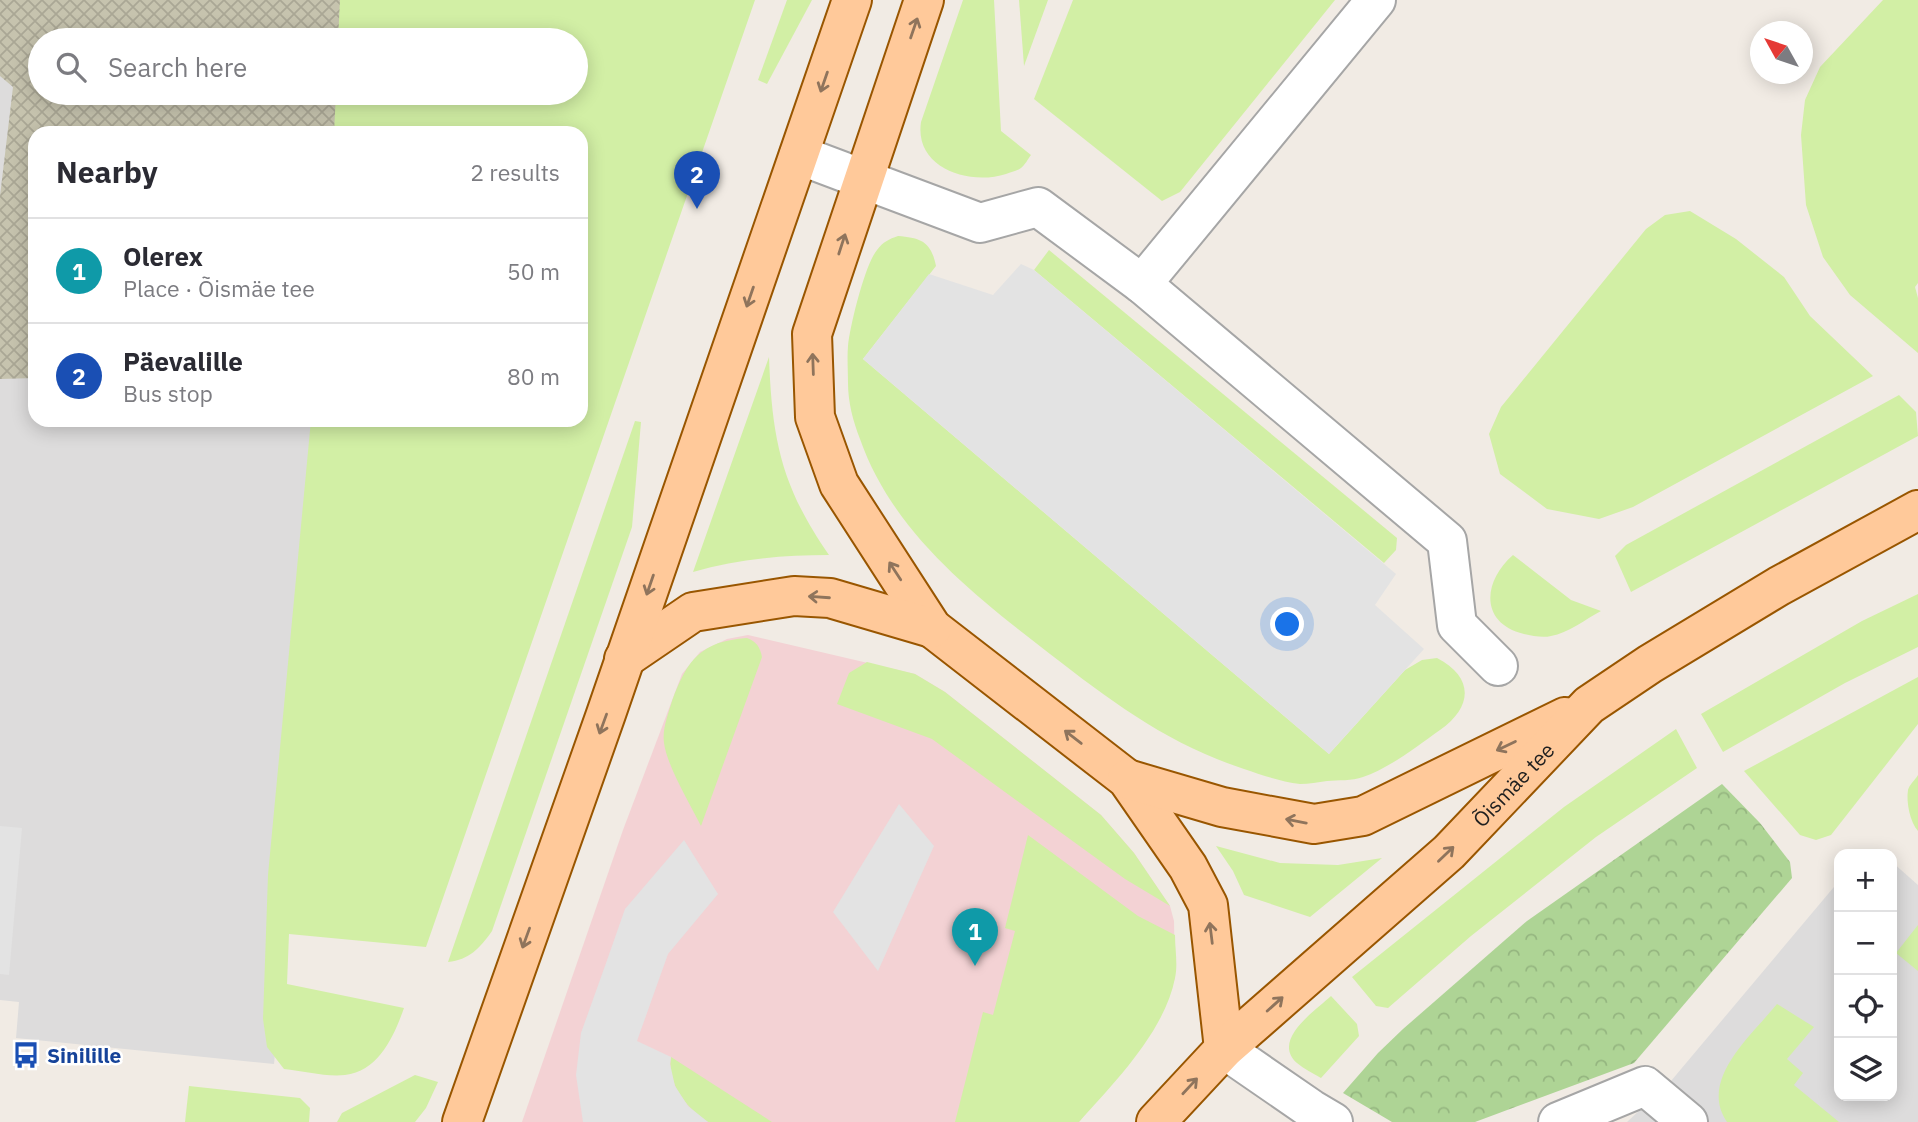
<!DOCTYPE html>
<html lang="en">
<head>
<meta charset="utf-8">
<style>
	:root { --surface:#fff; --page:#f2f2f3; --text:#2b2b33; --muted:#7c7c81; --line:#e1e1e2; --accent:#cd0016 }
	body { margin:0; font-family:"IBM Plex Sans",sans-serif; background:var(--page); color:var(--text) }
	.controls { position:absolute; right:21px; bottom:21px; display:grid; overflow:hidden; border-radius:14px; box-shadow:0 4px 18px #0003 }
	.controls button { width:63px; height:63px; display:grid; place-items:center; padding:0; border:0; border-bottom:2px solid var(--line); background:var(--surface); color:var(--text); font:35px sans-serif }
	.compass { position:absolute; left:1750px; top:21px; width:63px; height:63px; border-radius:50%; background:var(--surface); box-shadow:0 4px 18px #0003; rotate:310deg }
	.you { position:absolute; left:1288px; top:625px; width:24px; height:24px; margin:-18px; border:5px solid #fff; border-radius:50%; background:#1a73e8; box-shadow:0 0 0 10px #1a73e833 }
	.badge { display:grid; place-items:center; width:46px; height:46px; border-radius:50%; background:var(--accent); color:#fff; font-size:23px; font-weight:700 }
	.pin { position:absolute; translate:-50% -58px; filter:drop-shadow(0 2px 4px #0008) }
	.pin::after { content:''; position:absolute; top:37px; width:24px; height:21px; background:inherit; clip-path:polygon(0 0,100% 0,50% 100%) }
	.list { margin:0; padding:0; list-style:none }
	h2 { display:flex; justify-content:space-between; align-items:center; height:91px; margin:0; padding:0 28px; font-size:30px }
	h2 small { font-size:23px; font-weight:400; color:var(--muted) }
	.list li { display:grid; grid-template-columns:46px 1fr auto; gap:21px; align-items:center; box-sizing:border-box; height:105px; padding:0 28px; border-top:2px solid var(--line) }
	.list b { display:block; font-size:26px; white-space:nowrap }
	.list p { margin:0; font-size:23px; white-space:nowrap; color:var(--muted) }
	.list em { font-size:23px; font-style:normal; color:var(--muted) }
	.icon { flex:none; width:38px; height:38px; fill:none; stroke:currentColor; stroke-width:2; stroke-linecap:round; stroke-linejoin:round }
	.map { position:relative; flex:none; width:1918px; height:1122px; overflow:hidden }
	.search { position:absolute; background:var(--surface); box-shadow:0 4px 18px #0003; left:28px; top:28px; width:560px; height:77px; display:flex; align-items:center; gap:18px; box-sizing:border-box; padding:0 24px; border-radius:38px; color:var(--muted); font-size:26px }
	.panel { position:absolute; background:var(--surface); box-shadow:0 4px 18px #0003; left:28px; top:126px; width:560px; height:301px; border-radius:21px }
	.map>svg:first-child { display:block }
	.residential { fill:#dddcdc }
	.commercial { fill:#f3d2d4 }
	.construction { fill:url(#construction-cross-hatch) }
	.grass { fill:#d2efa5 }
	.forest { fill:url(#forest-crowns) }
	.parking { fill:#e3e3e3 }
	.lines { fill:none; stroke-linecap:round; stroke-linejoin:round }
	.minor-casing { stroke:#a6a6a6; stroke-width:42 }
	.major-casing { stroke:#995600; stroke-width:42 }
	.minor { stroke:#fff; stroke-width:38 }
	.major { stroke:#ffc99a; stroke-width:38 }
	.oneway { stroke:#8f745c }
	.labels { text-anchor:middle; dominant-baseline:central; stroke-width:5; stroke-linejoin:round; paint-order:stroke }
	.street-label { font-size:21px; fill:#1f1f1f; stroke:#fff }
	.transit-label { font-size:21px; font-weight:bold; fill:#164399; stroke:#fff; text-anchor:start }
</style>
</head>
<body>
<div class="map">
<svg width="1918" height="1122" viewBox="0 0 1918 1122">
	<defs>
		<pattern id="construction-cross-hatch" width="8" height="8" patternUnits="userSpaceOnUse" patternTransform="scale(1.75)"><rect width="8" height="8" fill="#c6c3ae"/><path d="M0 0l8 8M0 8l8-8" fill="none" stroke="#aaa795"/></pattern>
		<pattern id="forest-crowns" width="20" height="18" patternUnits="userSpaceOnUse" patternTransform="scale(1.75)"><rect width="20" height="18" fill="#aed495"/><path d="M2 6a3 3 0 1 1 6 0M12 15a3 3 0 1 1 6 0" fill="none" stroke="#95b680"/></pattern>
	</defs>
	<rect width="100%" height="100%" fill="#f1ebe4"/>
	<g class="residential">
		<polygon points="0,0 40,40 40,93 35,133 35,420 337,420 274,1064 16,1038 19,1002 0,1000"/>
		<polygon points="1892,862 1918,885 1918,1122 1627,1122 1671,1081 1839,881 1839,1096 1892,1096"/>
	</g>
	<polygon class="commercial" points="748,635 915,674 945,692 1101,815 1134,853 1170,906 1174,921 1175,978 1164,1009 1145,1041 1079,1122 522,1122 623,830 682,674 700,652 727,639"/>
	<polygon class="construction" points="0,0 362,0 358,40 40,40 40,93 354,93 351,133 35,133 35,378 0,379 0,196 13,87 0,76"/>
	<g class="grass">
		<path d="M340 0H755L426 947 289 934 287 984 404 1008C394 1036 379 1071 345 1075 326 1077 303 1071 284 1069L267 1047 263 1019 268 875 311 420H581V133H334L336 93H576V40H338Z"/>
		<polygon points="787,0 812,0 767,84 758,80"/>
		<path d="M963 0H994L1001 131 1031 155C1028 159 1025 165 1021 168 1017 171 1010 172 1006 174 969 186 914 168 921 122Z"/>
		<polygon points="1019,0 1048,0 1024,66"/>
		<polygon points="1073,0 1335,0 1180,192 1162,201 1034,99"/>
		<polygon points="1883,0 1918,0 1918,283 1915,287 1918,298 1918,353 1850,295 1823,257 1806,205 1801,135 1805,100 1820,67"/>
		<polygon points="1690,211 1736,239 1784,277 1810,316 1873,376 1633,507 1599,519 1547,509 1500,474 1489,434 1501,407 1646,229 1665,215"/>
		<path d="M898 236C922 238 931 242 936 266L863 359 1329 754 1405 670 1422 660 1437 658C1474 677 1473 707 1440 730 1419 745 1388 769 1363 777 1352 781 1338 780 1327 781 1318 782 1309 784 1300 784 1281 782 1262 775 1244 769 1168 744 1112 702 1050 654 974 595 893 533 860 439 853 421 848 402 848 383 848 371 847 358 848 346 850 326 865 264 877 250 883 242 889 239 898 236Z"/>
		<polygon points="1049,250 1397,538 1396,550 1384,563 1034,270"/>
		<path d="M769 357C772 439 781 486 829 555 783 555 738 559 693 572Z"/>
		<polygon points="1899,395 1916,412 1918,436 1631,592 1615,556 1626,545"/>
		<path d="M635 421 641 422 632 527 492 931C480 948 469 960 448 962Z"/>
		<path d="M1513 555 1571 600 1601 611C1586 619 1568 633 1551 636 1543 638 1533 636 1524 634 1479 623 1483 581 1513 555Z"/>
		<polygon points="1918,594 1918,647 1845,683 1723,752 1701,714 1862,621"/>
		<path d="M747 638C757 642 760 647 762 657L701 826C690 804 667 766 664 743 662 729 668 715 672 701 687 660 701 641 747 638Z"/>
		<polygon points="867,662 915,674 945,692 1101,815 1134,853 1170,906 1125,879 932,739 837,704 849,673"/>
		<polygon points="1918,677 1918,724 1831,835 1816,840 1800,835 1744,771"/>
		<polygon points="1676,729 1697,768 1596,837 1471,936 1388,1008 1376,1006 1352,977 1564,807"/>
		<path d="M1918 775V831C1910 822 1906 802 1908 790 1909 785 1915 780 1918 775Z"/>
		<path d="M1028 835 1138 916 1175 935C1175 949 1178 965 1175 978 1165 1031 1114 1083 1079 1122H955L983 1012 993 1015 1015 931 1005 928Z"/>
		<polygon points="1216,846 1280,863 1338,865 1382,858 1310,917 1244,895 1233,871"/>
		<polygon points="1918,925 1918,971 1896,953"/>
		<path d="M1331 996 1357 1024 1359 1036 1321 1078C1313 1073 1304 1069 1297 1063 1271 1040 1315 1011 1331 996Z"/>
		<path d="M1777 1004 1814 1027 1787 1059 1803 1073 1794 1085 1839 1122H1727C1698 1080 1752 1035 1777 1004Z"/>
		<path d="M671 1057 772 1122H708C686 1108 667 1084 671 1057Z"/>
		<polygon points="415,1075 438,1082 426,1108 415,1122 337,1122 342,1113"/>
		<polygon points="189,1086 300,1098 310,1108 309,1122 185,1122"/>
	</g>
	<polygon class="forest" points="1722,784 1760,823 1790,862 1792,878 1634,1063 1475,1122 1392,1122 1343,1093 1378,1053 1403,1029 1527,921"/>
	<g class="parking">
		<polygon points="1021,264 1034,270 1396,574 1375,605 1424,649 1329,754 863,359 929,274 993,295"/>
		<polygon points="899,804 934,846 878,971 833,912"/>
		<polygon points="0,826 22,828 9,975 0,974"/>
		<polygon points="684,840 718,894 668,954 637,1041 671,1057 670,1064 675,1086 688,1106 708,1122 583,1122 576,1075 581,1033 605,966 625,909"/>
	</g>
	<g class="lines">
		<defs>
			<g id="minor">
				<polyline points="799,155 980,223 1038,207 1142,284 1447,541 1457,625 1498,666"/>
				<polyline points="1142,284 1376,0"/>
				<polyline points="1224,1049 1311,1109 1333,1122"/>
				<polyline points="1558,1122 1645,1086 1688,1122"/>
			</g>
			<g id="major">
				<polyline points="924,0 812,334 815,417 839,484 932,628 1127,779 1188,867 1208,905 1224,1049"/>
				<polyline points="624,659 693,612 794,596 830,598 932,628"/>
				<polyline points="1127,779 1222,807 1314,824 1363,816 1565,717"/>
				<polyline points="462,1122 606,714 852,0"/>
				<path id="s1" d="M1156 1122 1224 1049 1449 852 1589 705 1650 664 1779 586 1918 510"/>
			</g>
		</defs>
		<use href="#minor" class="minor-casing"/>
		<use href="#major" class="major-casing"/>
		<use href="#minor" class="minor"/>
		<use href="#major" class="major"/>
	</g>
	<defs><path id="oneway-shaft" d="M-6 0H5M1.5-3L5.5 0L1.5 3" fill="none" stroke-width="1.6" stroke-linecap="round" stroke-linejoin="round" transform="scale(1.75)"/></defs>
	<g class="oneway">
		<use href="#oneway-shaft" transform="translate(914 28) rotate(-71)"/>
		<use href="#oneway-shaft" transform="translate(824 82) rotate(109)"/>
		<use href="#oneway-shaft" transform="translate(842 244) rotate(-72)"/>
		<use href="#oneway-shaft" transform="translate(750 297) rotate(109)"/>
		<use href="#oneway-shaft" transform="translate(813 364) rotate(-92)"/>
		<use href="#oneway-shaft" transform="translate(895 571) rotate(-123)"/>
		<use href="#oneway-shaft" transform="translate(650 585) rotate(109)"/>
		<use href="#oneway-shaft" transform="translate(819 597) rotate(-176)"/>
		<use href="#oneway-shaft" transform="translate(603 724) rotate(110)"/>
		<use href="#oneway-shaft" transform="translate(1073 737) rotate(-142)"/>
		<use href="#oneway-shaft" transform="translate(1506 746) rotate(154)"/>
		<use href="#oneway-shaft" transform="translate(1296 821) rotate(-169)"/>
		<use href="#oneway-shaft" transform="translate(1446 854) rotate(-44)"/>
		<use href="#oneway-shaft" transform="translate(1211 933) rotate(-97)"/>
		<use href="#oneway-shaft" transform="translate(526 938) rotate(110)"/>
		<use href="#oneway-shaft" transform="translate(1275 1004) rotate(-42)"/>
		<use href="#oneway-shaft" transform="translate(1190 1086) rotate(-47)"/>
	</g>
	<defs>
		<symbol id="bus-bare" viewBox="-9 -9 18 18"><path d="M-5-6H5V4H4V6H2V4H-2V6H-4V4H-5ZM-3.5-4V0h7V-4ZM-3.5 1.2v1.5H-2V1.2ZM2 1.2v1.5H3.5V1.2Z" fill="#1a4fb4" stroke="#fff" stroke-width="2.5" paint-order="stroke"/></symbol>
	</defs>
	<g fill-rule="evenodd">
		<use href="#bus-bare" x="7" y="1036" width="38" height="38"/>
	</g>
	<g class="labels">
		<g class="street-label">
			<text stroke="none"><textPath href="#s1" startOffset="492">Õismäe tee</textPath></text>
		</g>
		<g class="transit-label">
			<text x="47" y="1055">Sinilille</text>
		</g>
	</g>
</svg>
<div class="controls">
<button>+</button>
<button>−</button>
<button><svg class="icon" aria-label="locate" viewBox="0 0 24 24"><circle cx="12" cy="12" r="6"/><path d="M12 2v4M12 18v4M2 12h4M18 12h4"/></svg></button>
<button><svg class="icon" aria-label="layers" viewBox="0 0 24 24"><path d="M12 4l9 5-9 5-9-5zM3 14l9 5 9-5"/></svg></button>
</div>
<svg class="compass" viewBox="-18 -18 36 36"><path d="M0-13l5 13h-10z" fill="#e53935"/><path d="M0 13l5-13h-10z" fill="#7c7c81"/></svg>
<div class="you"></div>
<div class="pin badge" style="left:975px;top:966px;background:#0f9aa8">1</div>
<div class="pin badge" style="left:697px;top:209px;background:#1a4fb4">2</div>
<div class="search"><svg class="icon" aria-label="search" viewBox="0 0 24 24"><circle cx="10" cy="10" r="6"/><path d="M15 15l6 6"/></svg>Search here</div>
<section class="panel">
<h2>Nearby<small>2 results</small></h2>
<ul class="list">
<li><span class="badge" style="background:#0f9aa8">1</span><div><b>Olerex</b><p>Place · Õismäe tee</p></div><em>50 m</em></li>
<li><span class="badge" style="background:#1a4fb4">2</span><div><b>Päevalille</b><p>Bus stop</p></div><em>80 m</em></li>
</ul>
</section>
</div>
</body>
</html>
